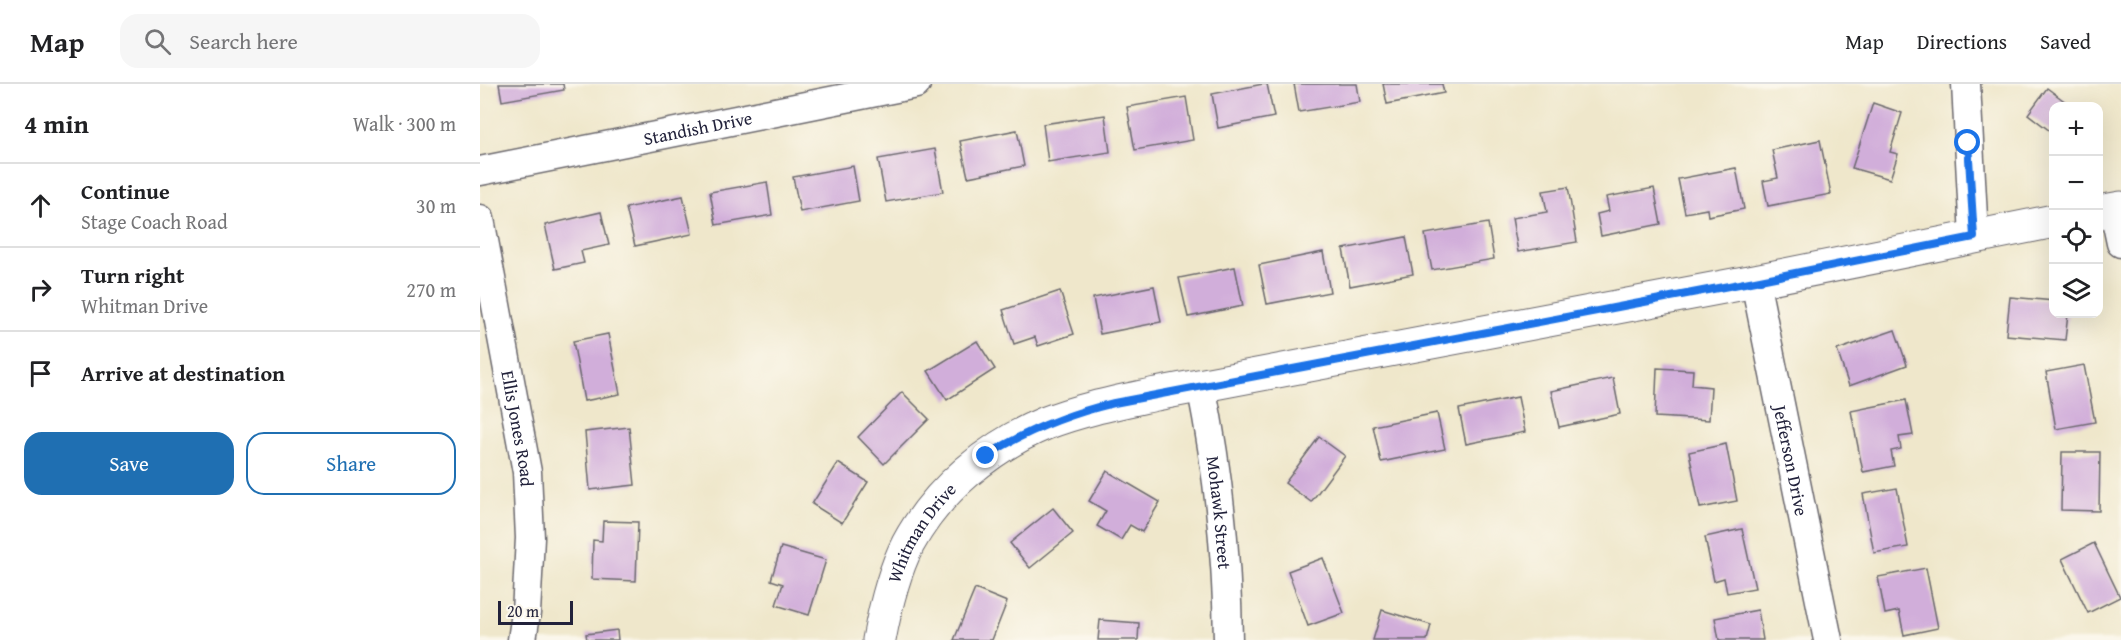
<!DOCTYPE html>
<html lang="en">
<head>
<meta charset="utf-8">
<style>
	:root { --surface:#fff; --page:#f6f6f6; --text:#202124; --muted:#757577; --line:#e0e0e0; --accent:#1f6fb2 }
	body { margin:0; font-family:"Gentium Book Plus",serif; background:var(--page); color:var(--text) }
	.controls { position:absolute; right:18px; top:18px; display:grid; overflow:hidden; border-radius:12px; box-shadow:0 6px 24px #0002 }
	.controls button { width:54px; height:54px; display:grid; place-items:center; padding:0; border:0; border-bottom:2px solid var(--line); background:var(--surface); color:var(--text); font:30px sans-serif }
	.scale { position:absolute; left:18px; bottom:15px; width:75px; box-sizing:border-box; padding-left:6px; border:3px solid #22223b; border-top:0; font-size:16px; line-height:21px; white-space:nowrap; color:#22223b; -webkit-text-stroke:4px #fbf7ec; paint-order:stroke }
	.stop { position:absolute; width:18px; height:18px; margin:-14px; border:4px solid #1a73e8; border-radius:50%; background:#fff }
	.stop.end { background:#1a73e8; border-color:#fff; box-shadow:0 2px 6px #0008 }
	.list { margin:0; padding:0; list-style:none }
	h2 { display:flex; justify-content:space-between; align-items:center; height:78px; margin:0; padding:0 24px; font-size:26px }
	h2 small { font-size:20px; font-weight:400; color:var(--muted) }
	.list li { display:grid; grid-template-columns:39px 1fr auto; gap:18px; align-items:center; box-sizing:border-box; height:84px; padding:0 24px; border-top:2px solid var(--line) }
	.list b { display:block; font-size:22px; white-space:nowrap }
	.list p { margin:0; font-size:20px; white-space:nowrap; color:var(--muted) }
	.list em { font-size:20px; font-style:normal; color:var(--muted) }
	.actions { display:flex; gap:12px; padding:18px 24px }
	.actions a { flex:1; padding:14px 0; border:2px solid var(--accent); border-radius:18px; text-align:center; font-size:21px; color:var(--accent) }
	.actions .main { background:var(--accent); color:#fff }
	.icon { flex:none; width:33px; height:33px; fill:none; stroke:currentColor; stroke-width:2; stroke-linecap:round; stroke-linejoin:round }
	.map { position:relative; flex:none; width:1641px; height:556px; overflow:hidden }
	header { display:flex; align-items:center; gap:36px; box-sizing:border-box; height:84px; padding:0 30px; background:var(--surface); border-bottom:2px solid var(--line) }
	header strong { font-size:28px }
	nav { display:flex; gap:33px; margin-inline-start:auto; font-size:21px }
	.search { width:420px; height:54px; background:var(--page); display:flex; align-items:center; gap:15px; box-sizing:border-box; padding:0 21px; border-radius:18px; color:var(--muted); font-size:22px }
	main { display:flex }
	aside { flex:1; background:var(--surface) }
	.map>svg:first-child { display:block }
	.building { fill:#d1aeda }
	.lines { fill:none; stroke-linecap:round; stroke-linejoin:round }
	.minor-casing { stroke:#6a676d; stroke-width:31 }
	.tertiary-casing { stroke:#6a676d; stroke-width:35 }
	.minor { stroke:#fff; stroke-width:28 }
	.tertiary { stroke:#fff; stroke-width:33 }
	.route { stroke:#1a73e8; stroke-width:8 }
	.labels { text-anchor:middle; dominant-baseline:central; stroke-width:5; stroke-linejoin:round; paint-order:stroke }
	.street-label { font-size:18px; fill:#22223b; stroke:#fbf7ec }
</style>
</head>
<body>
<header>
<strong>Map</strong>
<div class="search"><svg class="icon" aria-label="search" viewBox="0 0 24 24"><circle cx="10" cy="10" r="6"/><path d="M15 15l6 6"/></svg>Search here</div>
<nav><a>Map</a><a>Directions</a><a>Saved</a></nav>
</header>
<main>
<aside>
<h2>4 min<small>Walk · 300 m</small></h2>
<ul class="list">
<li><svg class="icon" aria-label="ahead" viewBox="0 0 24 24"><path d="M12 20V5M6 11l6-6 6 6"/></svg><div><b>Continue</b><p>Stage Coach Road</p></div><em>30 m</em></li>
<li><svg class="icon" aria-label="right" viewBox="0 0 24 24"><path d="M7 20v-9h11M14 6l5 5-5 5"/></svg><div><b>Turn right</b><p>Whitman Drive</p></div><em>270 m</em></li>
<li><svg class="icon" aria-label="arrive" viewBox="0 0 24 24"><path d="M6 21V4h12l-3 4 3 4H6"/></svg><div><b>Arrive at destination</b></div></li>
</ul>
<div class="actions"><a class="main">Save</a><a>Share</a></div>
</aside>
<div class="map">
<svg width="1641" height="556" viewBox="0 0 1641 556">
	<rect width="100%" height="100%" fill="#fbf7ec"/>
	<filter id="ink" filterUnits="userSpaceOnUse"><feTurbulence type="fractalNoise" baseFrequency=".0167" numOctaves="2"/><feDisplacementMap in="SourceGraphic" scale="12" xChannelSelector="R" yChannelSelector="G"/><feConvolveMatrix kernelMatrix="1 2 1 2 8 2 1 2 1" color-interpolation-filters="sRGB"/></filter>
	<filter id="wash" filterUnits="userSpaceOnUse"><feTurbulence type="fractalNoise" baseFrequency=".008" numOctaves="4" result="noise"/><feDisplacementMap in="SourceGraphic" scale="24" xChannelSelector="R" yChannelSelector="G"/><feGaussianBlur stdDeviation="1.35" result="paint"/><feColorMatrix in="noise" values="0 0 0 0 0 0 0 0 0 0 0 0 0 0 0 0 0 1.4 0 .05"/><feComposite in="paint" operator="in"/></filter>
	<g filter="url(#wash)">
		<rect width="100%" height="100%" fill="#efe7cb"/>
		<g id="blocks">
			<g class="building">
				<polygon points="19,0 83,0 84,6 22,17"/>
				<polygon points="783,0 787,0 794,33 738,44 732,10"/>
				<polygon points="814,0 877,0 880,18 819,28"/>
				<polygon points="903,0 962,0 964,9 907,20"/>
				<polygon points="1567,4 1591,22 1574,22 1574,50 1548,30"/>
				<polygon points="706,13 713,56 655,66 647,23"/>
				<polygon points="1393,19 1422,29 1410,68 1418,70 1410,95 1372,84"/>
				<polygon points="625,31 630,68 568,78 563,40"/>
				<polygon points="537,46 544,82 488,93 480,57"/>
				<polygon points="1340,56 1351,110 1288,122 1283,97 1298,94 1292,66"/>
				<polygon points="455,65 463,108 406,118 398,75"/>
				<polygon points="373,82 379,117 320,128 313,93"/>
				<polygon points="1256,84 1264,125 1228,132 1227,125 1205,129 1198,95"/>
				<polygon points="287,98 292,131 236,141 230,108"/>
				<polygon points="1088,103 1097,158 1038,168 1032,134 1067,128 1063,107"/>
				<polygon points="1174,104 1181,140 1121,152 1117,130 1129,127 1126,113"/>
				<polygon points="203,112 212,150 155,162 146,124"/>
				<polygon points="121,128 129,161 101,167 104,179 75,185 65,141"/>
				<polygon points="1008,139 1014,175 952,186 945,150"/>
				<polygon points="926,153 933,190 870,202 863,165"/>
				<polygon points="843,168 850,208 787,220 779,181"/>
				<polygon points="755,183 763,222 708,233 699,194"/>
				<polygon points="674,202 681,238 620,250 613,214"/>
				<polygon points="580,207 594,250 558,262 555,253 534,260 523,226"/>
				<polygon points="1530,213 1574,217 1574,230 1588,230 1585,256 1526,251"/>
				<polygon points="1415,246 1427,281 1369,302 1357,266"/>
				<polygon points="128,250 140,310 104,317 93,257"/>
				<polygon points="497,257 515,285 467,316 448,287"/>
				<polygon points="1604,281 1615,338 1576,345 1566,288"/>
				<polygon points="1177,284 1213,286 1212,301 1231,303 1229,336 1175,333"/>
				<polygon points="1133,294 1140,330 1079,343 1071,307"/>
				<polygon points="422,308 449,335 404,380 378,353"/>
				<polygon points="1038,313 1045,348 986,360 979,325"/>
				<polygon points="1426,316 1433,351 1419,353 1421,365 1411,367 1414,382 1383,388 1371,327"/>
				<polygon points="957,329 965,365 901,378 893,342"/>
				<polygon points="149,343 155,401 110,406 105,348"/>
				<polygon points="839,353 865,372 831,418 805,399"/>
				<polygon points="1246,360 1257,417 1220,424 1209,368"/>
				<polygon points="1582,368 1620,368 1619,427 1581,426"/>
				<polygon points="358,379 388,398 362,439 332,420"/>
				<polygon points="627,387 680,418 662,448 650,441 641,456 617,442 626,427 609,417"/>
				<polygon points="1417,404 1428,463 1394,469 1383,410"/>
				<polygon points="573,424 593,449 550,484 530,459"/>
				<polygon points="123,437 158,438 156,497 112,495 113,456 122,457"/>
				<polygon points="1262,445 1275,504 1247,509 1244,494 1234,497 1225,453"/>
				<polygon points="1614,459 1640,513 1608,529 1582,475"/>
				<polygon points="301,463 346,476 329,531 296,521 303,500 291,496"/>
				<polygon points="843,474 864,529 828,542 808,487"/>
				<polygon points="1446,484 1458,544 1424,551 1419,527 1405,530 1398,493"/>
				<polygon points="495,505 527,518 512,556 474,556"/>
				<polygon points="902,526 951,541 947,556 893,556"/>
				<polygon points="1278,526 1283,556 1239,556 1235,534"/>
				<polygon points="620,536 659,539 658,556 618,556"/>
				<polygon points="137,546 138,556 107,556 106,550"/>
			</g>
		</g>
	</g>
	<g filter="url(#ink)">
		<use href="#blocks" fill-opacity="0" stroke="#6a676d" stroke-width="1.5"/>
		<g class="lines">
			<defs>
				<g id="minor">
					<polyline points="1486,0 1494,153"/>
					<path id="s1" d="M0 87 436 0"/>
					<polyline points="1634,126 1641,159"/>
					<path id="s2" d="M0 135 47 388 50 454 46 529 42 556"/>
					<path id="s3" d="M1275 197 1348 556"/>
					<path id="s4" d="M721 301C738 386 747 470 748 556"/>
				</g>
				<g id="tertiary">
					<polyline points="1618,128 1641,124"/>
					<path id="s5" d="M399 556C405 524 413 489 428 460 457 406 510 362 566 339 602 325 639 318 676 310L1275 197 1574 137"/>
				</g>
			</defs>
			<use href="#minor" class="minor-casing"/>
			<use href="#tertiary" class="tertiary-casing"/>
			<use href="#minor" class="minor"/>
			<use href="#tertiary" class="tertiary"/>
		</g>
	</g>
	<g class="lines" filter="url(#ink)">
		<path class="route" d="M506 372C547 346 588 330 634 319L1275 197 1494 153 1488 59"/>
	</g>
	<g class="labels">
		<g class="street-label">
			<text stroke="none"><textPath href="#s1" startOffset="222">Standish Drive</textPath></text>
			<text stroke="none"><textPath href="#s2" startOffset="213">Ellis Jones Road</textPath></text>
			<text stroke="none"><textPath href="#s3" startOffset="183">Jefferson Drive</textPath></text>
			<text stroke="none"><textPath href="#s4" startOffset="129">Mohawk Street</textPath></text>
			<text stroke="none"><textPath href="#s5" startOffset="117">Whitman Drive</textPath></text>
		</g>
	</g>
</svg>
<div class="controls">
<button>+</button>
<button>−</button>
<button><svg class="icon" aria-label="locate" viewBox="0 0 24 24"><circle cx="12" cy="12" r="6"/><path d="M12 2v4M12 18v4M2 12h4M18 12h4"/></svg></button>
<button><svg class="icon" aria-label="layers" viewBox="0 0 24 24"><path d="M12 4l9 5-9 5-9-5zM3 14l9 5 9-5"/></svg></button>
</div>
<div class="scale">20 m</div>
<div class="stop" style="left:1488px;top:59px"></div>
<div class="stop end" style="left:506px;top:372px"></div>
</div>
</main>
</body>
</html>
